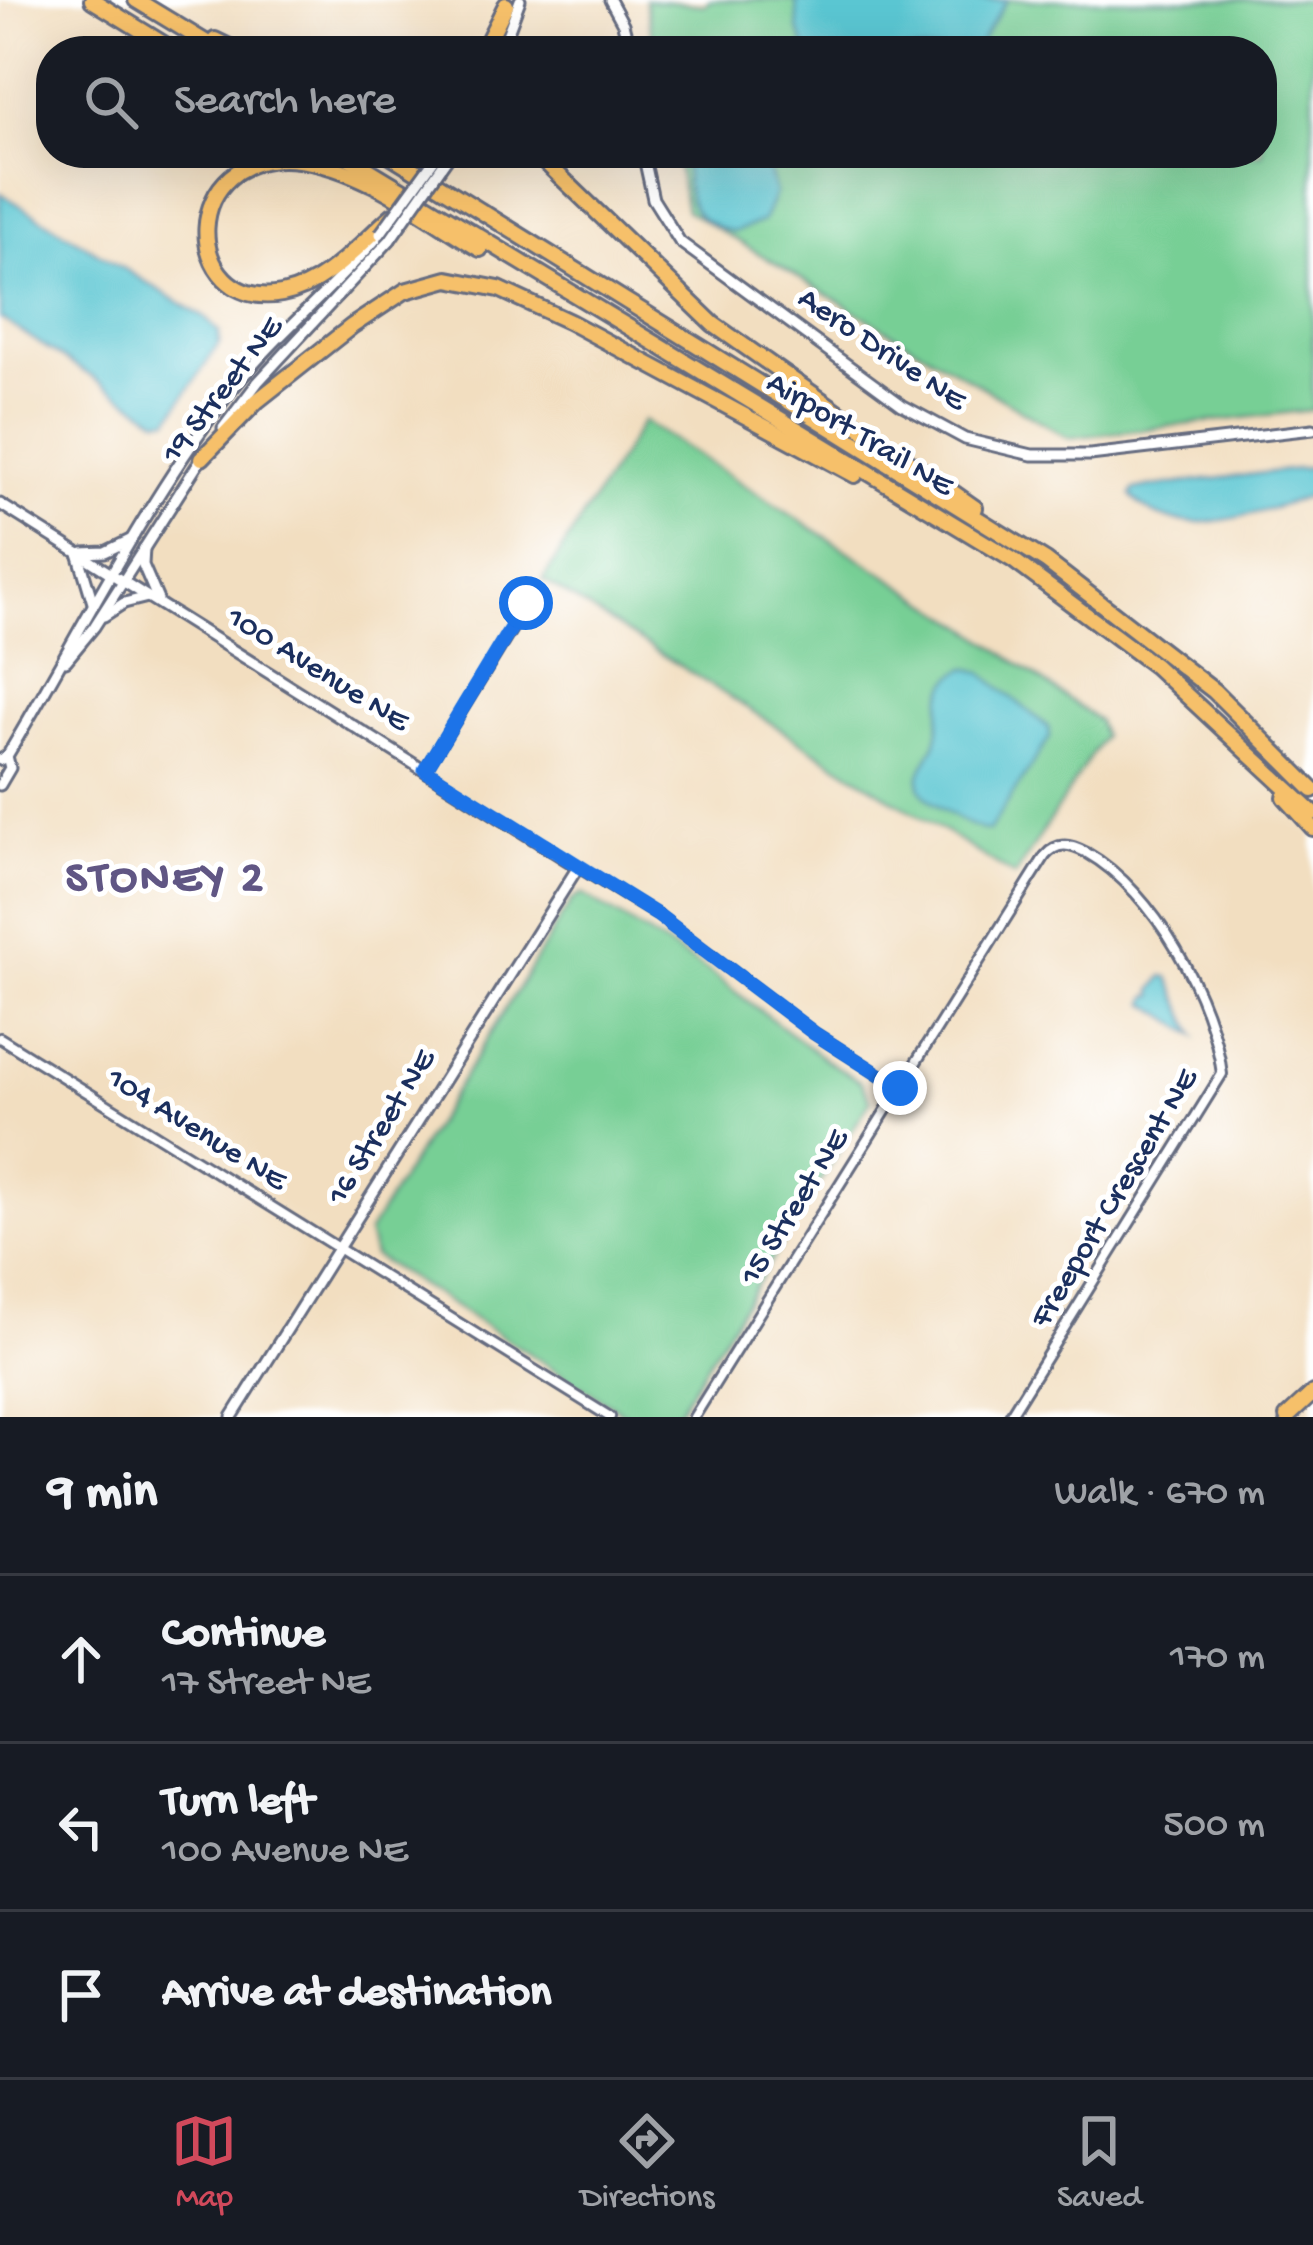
<!DOCTYPE html>
<html lang="en">
<head>
<meta charset="utf-8">
<style>
	:root { --surface:#171b24; --page:#20242c; --text:#f1f3f6; --muted:#9ea1a6; --line:#363941; --accent:#d1495b }
	body { margin:0; font-family:"Gochi Hand",sans-serif; background:var(--page); color:var(--text) }
	.stop { position:absolute; width:36px; height:36px; margin:-27px; border:9px solid #1a73e8; border-radius:50%; background:#fff }
	.stop.end { background:#1a73e8; border-color:#fff; box-shadow:0 3px 12px #0008 }
	.list { margin:0; padding:0; list-style:none }
	h2 { display:flex; justify-content:space-between; align-items:center; height:156px; margin:0; padding:0 48px; font-size:51px }
	h2 small { font-size:39px; font-weight:400; color:var(--muted) }
	.list li { display:grid; grid-template-columns:78px 1fr auto; gap:36px; align-items:center; box-sizing:border-box; height:168px; padding:0 48px; border-top:3px solid var(--line) }
	.list b { display:block; font-size:45px; white-space:nowrap }
	.list p { margin:0; font-size:39px; white-space:nowrap; color:var(--muted) }
	.list em { font-size:39px; font-style:normal; color:var(--muted) }
	.icon { flex:none; width:66px; height:66px; fill:none; stroke:currentColor; stroke-width:2; stroke-linecap:round; stroke-linejoin:round }
	.map { position:relative; flex:none; width:1313px; height:1417px; overflow:hidden }
	.search { position:absolute; background:var(--surface); box-shadow:0 12px 48px #0002; left:36px; right:36px; top:36px; height:132px; display:flex; align-items:center; gap:30px; box-sizing:border-box; padding:0 42px; border-radius:48px; color:var(--muted); font-size:45px }
	.sheet { height:660px; background:var(--surface) }
	nav { display:flex; justify-content:space-around; align-items:center; box-sizing:border-box; height:168px; border-top:3px solid var(--line); background:var(--surface); font-size:33px; color:var(--muted) }
	nav a { display:grid; justify-items:center; gap:6px }
	nav .on { color:var(--accent) }
	.map>svg:first-child { display:block }
	.green { fill:#77cf95; stroke:#497f7a; stroke-width:3 }
	.water { fill:#5ac6d2; stroke:#3a7a98; stroke-width:3 }
	.lines { fill:none; stroke-linecap:round; stroke-linejoin:round }
	.minor-casing { stroke:#666c80; stroke-width:14 }
	.tertiary-casing { stroke:#666c80; stroke-width:15 }
	.motorway-casing { stroke:#666c80; stroke-width:20 }
	.minor { stroke:#fff; stroke-width:8 }
	.tertiary { stroke:#fff; stroke-width:9 }
	.motorway { stroke:#f6c06b; stroke-width:14 }
	.tertiary-bridge-casing { stroke:#666c80; stroke-width:15; stroke-linecap:butt }
	.tertiary-bridge { stroke:#fff; stroke-width:9 }
	.route { stroke:#1a73e8; stroke-width:15 }
	.labels { text-anchor:middle; dominant-baseline:central; stroke-width:10; stroke-linejoin:round; paint-order:stroke }
	.street-label { font-size:33px; fill:#1b2f5e; stroke:#fff }
	.district-label { font-size:45px; font-weight:bold; letter-spacing:3px; fill:#605684; stroke:#fff }
</style>
</head>
<body>
<div class="map">
<svg width="1313" height="1417" viewBox="0 0 1313 1417">
	<rect width="100%" height="100%" fill="#fff"/>
	<filter id="ink" filterUnits="userSpaceOnUse"><feTurbulence type="fractalNoise" baseFrequency=".00833" numOctaves="2"/><feDisplacementMap in="SourceGraphic" scale="24" xChannelSelector="R" yChannelSelector="G"/><feConvolveMatrix kernelMatrix="1 2 1 2 8 2 1 2 1" color-interpolation-filters="sRGB"/></filter>
	<filter id="wash" filterUnits="userSpaceOnUse"><feTurbulence type="fractalNoise" baseFrequency=".004" numOctaves="4" result="noise"/><feDisplacementMap in="SourceGraphic" scale="48" xChannelSelector="R" yChannelSelector="G"/><feGaussianBlur stdDeviation="2.7" result="paint"/><feColorMatrix in="noise" values="0 0 0 0 0 0 0 0 0 0 0 0 0 0 0 0 0 1.4 0 .05"/><feComposite in="paint" operator="in"/></filter>
	<g filter="url(#wash)">
		<rect width="100%" height="100%" fill="#f2dec0"/>
		<g class="green">
			<polygon points="645,0 705,5 709,0 1313,0 1313,410 1068,438 686,210 675,153 1262,153 1262,51 655,51"/>
			<polygon points="643,421 966,626 1097,720 1103,736 1015,876 543,580"/>
			<polygon points="582,894 708,971 823,1058 861,1082 871,1100 674,1417 630,1417 374,1256 368,1233 572,900"/>
		</g>
		<g class="water">
			<polygon points="796,0 1007,0 975,51 807,51 798,29"/>
			<path d="M683 153H764L775 194 763 221 734 232C684 219 689 198 683 153Z"/>
			<polygon points="0,193 205,318 219,332 219,344 169,419 158,419 0,318"/>
			<path d="M1313 467V495C1260 513 1171 546 1131 495L1134 490 1148 487Z"/>
			<path d="M967 668 981 672 1049 728 1050 737 989 831C972 829 923 802 920 785 916 771 932 755 936 742 942 724 938 702 946 686 950 677 958 672 967 668Z"/>
			<polygon points="1163,976 1169,977 1195,1035 1146,1003 1149,996 1155,996 1153,990"/>
		</g>
	</g>
	<g filter="url(#ink)">
		<g class="lines">
			<defs>
				<g id="minor">
					<polyline points="425,770 523,611 527,593"/>
					<polyline points="578,867 659,916 814,1033 900,1088"/>
					<polyline points="0,1038 610,1417"/>
					<path d="M694 1417 1045 856C1058 841 1070 844 1087 853 1154 891 1213 998 1222 1074L1009 1417"/>
				</g>
				<g id="tertiary">
					<polyline points="610,0 623,24 630,51"/>
					<polyline points="501,51 520,0"/>
					<polyline points="643,153 653,199 680,242 902,405 965,439 1032,455 1090,455 1313,429"/>
					<polyline points="223,428 258,382 390,240"/>
					<polyline points="0,504 578,867 232,1417"/>
					<polyline points="144,548 143,565 158,600"/>
					<polyline points="78,553 93,603"/>
					<polyline points="83,553 105,552 130,540"/>
					<polyline points="104,616 124,603 148,597"/>
					<polyline points="66,661 94,627 203,456"/>
					<path d="M0 760 7 756C79 635 141 509 226 397 271 339 329 293 377 238"/>
					<polyline points="0,785 10,768 7,756"/>
				</g>
				<g id="motorway">
					<polyline points="92,0 175,51"/>
					<polyline points="136,0 220,51"/>
					<polyline points="215,40 238,51"/>
					<polyline points="483,51 506,5"/>
					<polyline points="341,153 1013,560 1155,666 1313,813"/>
					<polyline points="387,153 1046,561 1214,691 1313,790"/>
					<polyline points="536,153 713,324 975,508"/>
					<path d="M393 215C360 243 326 286 282 294 180 312 177 145 299 160 364 168 425 216 480 249"/>
					<polyline points="202,458 257,401 352,326 405,291 448,279 499,289 570,322 855,475"/>
					<polyline points="1285,797 1313,828"/>
					<polyline points="1287,1417 1313,1393"/>
				</g>
			</defs>
			<use href="#minor" class="minor-casing"/>
			<use href="#tertiary" class="tertiary-casing"/>
			<use href="#motorway" class="motorway-casing"/>
			<use href="#minor" class="minor"/>
			<use href="#tertiary" class="tertiary"/>
			<use href="#motorway" class="motorway"/>
			<defs>
				<g id="tertiary-bridge">
					<polyline points="380,234 439,153"/>
					<polyline points="390,240 451,153"/>
				</g>
			</defs>
			<use href="#tertiary-bridge" class="tertiary-bridge-casing"/>
			<use href="#tertiary-bridge" class="tertiary-bridge"/>
		</g>
	</g>
	<g class="lines" filter="url(#ink)">
		<polyline class="route" points="526,603 425,770 659,916 814,1033 900,1088"/>
	</g>
	<g class="labels">
		<g class="street-label">
			<text transform="translate(881 351) rotate(34)">Aero Drive NE</text>
			<text transform="translate(224 391) rotate(-52)">19 Street NE</text>
			<text transform="translate(859 436) rotate(31)">Airport Trail NE</text>
			<text transform="translate(317 671) rotate(32)">100 Avenue NE</text>
			<text transform="translate(383 1128) rotate(-58)">16 Street NE</text>
			<text transform="translate(196 1131) rotate(32)">104 Avenue NE</text>
			<text transform="translate(1116 1199) rotate(-59)">Freeport Crescent NE</text>
			<text transform="translate(796 1208) rotate(-58)">15 Street NE</text>
		</g>
		<g class="district-label">
			<text x="166" y="880">STONEY 2</text>
		</g>
	</g>
</svg>
<div class="stop" style="left:526px;top:603px"></div>
<div class="stop end" style="left:900px;top:1088px"></div>
<div class="search"><svg class="icon" aria-label="search" viewBox="0 0 24 24"><circle cx="10" cy="10" r="6"/><path d="M15 15l6 6"/></svg>Search here</div>
</div>
<section class="sheet">
<h2>9 min<small>Walk · 670 m</small></h2>
<ul class="list">
<li><svg class="icon" aria-label="ahead" viewBox="0 0 24 24"><path d="M12 20V5M6 11l6-6 6 6"/></svg><div><b>Continue</b><p>17 Street NE</p></div><em>170 m</em></li>
<li><svg class="icon" aria-label="left" viewBox="0 0 24 24"><path d="M17 20v-9H6M10 6l-5 5 5 5"/></svg><div><b>Turn left</b><p>100 Avenue NE</p></div><em>500 m</em></li>
<li><svg class="icon" aria-label="arrive" viewBox="0 0 24 24"><path d="M6 21V4h12l-3 4 3 4H6"/></svg><div><b>Arrive at destination</b></div></li>
</ul>
</section>
<nav>
<a class="on"><svg class="icon" aria-label="map" viewBox="0 0 24 24"><path d="M3 6l6-2 6 2 6-2v14l-6 2-6-2-6 2zM9 4v14M15 6v14"/></svg>Map</a>
<a><svg class="icon" aria-label="directions" viewBox="0 0 24 24"><path d="M12 3l9 9-9 9-9-9zM9 14v-3h6M13 9l2 2-2 2"/></svg>Directions</a>
<a><svg class="icon" aria-label="saved" viewBox="0 0 24 24"><path d="M7 4h10v16l-5-4-5 4z"/></svg>Saved</a>
</nav>
</body>
</html>
